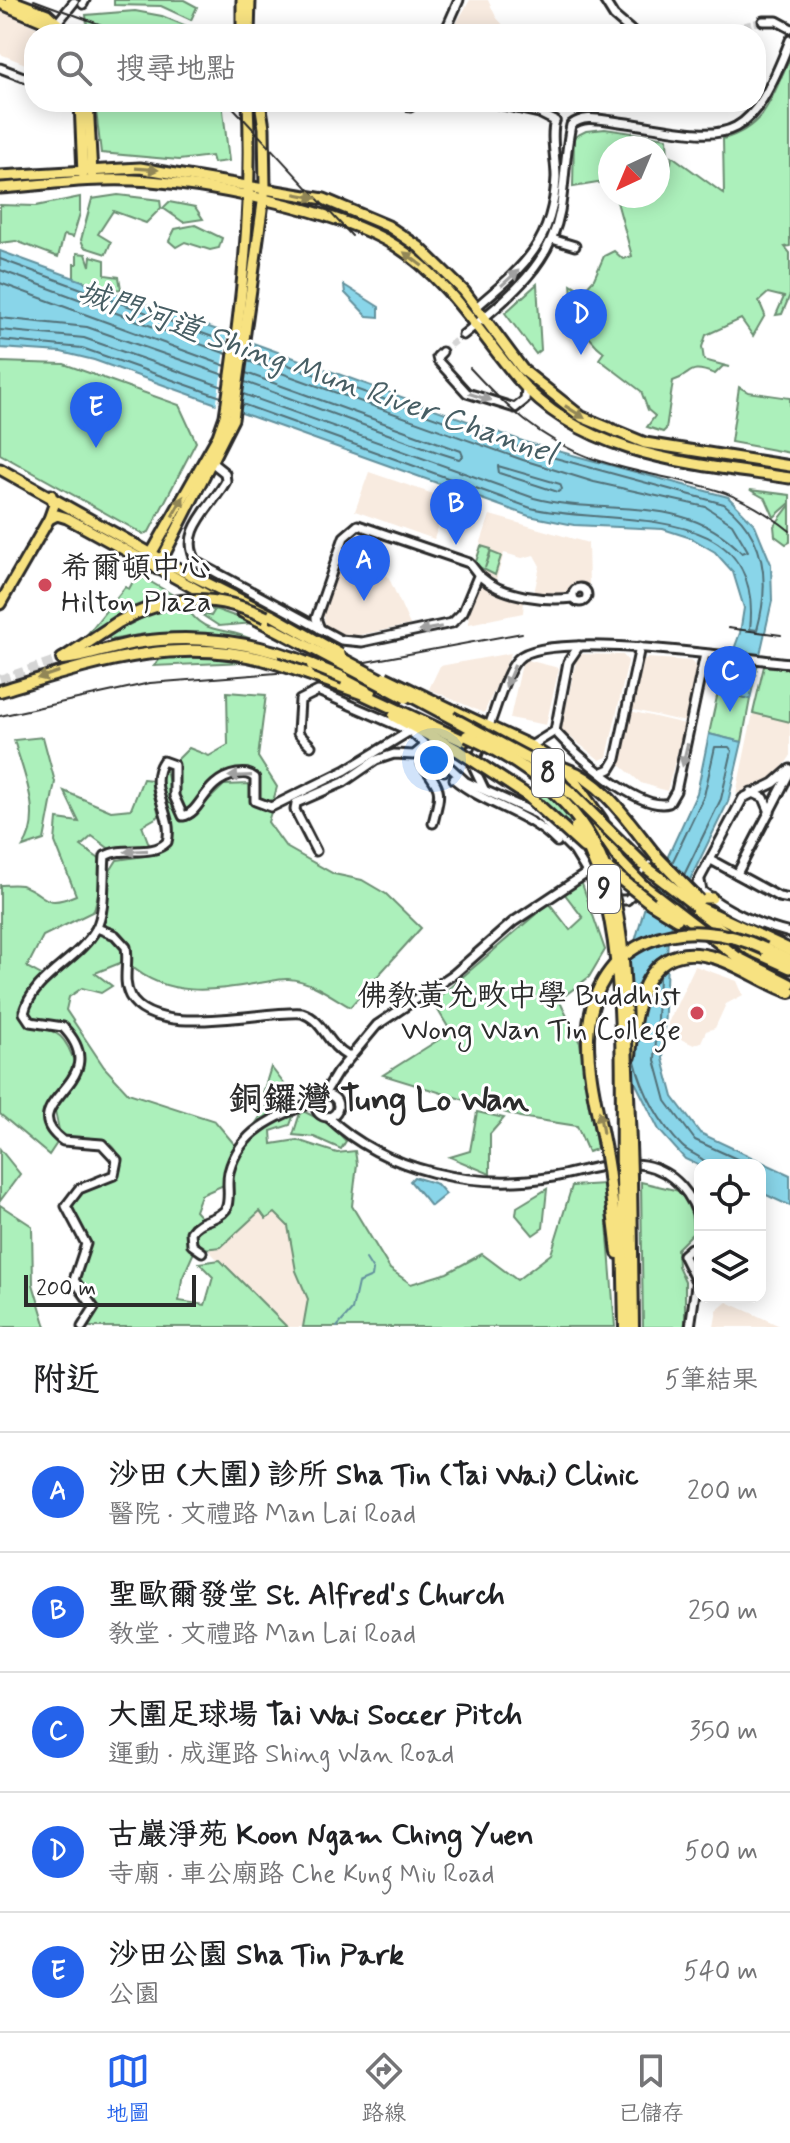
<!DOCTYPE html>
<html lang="zh-TW">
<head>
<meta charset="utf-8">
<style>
	:root { --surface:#fff; --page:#f6f6f6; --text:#202124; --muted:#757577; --line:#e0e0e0; --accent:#2563eb }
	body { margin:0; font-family:Mynerve,"LXGW WenKai TC",sans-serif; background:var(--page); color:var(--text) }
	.controls { position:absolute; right:24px; bottom:24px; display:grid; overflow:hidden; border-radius:16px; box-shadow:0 4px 20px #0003 }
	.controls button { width:72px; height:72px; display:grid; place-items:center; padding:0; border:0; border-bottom:2px solid var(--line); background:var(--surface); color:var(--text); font:40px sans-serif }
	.compass { position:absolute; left:598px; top:136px; width:72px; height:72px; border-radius:50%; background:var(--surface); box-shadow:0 4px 20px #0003; rotate:224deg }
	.scale { position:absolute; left:24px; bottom:20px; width:172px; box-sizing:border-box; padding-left:8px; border:4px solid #2b2b2b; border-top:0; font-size:22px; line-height:28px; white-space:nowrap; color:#2b2b2b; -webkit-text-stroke:6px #fff; paint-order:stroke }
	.you { position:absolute; left:434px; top:760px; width:28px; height:28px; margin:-20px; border:6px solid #fff; border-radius:50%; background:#1a73e8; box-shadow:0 0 0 12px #1a73e833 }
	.badge { display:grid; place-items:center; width:52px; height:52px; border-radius:50%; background:var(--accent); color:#fff; font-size:26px; font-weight:700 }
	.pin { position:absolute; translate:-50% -66px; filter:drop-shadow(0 2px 4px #0008) }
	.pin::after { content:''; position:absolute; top:42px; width:28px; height:24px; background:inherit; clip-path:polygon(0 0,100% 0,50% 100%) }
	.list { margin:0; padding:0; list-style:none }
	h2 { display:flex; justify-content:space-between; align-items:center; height:104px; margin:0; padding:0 32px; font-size:34px }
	h2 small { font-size:26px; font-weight:400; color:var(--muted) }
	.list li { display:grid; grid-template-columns:52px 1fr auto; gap:24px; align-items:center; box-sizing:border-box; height:120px; padding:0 32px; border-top:2px solid var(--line) }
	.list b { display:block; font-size:30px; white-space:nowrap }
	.list p { margin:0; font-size:26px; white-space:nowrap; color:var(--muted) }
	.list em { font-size:26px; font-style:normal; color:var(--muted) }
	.icon { flex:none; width:44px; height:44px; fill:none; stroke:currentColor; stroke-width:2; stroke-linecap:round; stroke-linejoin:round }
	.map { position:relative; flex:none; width:790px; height:1327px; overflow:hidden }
	.search { position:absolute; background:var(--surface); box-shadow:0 4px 20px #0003; left:24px; right:24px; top:24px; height:88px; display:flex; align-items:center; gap:20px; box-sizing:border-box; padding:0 28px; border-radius:32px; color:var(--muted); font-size:30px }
	.sheet { height:704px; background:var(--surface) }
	nav { display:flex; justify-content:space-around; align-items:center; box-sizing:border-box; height:112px; border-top:2px solid var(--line); background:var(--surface); font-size:22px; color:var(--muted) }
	nav a { display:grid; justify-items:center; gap:4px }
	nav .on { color:var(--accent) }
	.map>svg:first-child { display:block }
	.built { fill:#f8ebe0 }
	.green { fill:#acf0bb; stroke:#6c8e73; stroke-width:2 }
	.water { fill:#89d5e9; stroke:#63919d; stroke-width:2 }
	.pier { fill:#fff }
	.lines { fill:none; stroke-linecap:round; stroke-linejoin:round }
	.shore { stroke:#516f77; stroke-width:2 }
	.stream { stroke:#63919d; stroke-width:2 }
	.minor-tunnel { stroke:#d5d5d5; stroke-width:7; stroke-dasharray:7 3.5; stroke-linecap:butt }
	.highway-tunnel { stroke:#d5d5d5; stroke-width:10; stroke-dasharray:10 5; stroke-linecap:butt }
	.minor-casing { stroke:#2b2b2b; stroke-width:13 }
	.major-casing { stroke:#2b2b2b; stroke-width:15 }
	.highway-casing { stroke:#2b2b2b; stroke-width:16 }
	.minor { stroke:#fff; stroke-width:7 }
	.major { stroke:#f7e281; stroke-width:9 }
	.highway { stroke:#f7e281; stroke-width:10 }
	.rail { stroke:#2b2b2b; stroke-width:2 }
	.major-bridge-casing { stroke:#2b2b2b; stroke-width:15; stroke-linecap:butt }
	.highway-bridge-casing { stroke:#2b2b2b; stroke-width:16; stroke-linecap:butt }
	.major-bridge { stroke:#f7e281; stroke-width:9 }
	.highway-bridge { stroke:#f7e281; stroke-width:10 }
	.oneway { fill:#918656 }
	.oneway2 { fill:#a0a0a0 }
	.poi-dot { fill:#d1495b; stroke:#fff; stroke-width:3 }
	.labels { text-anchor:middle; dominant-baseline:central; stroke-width:6; stroke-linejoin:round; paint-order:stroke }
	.shield { fill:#fff; stroke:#6b6b6b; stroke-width:2 }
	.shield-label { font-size:28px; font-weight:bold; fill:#2b2b2b }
	.poi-label { font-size:30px; fill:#2b2b2b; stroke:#fff; text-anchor:start }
	.water-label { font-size:32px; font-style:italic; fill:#475e64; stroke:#fff }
	.quarter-label { font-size:34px; font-weight:bold; fill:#2b2b2b; stroke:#fff }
</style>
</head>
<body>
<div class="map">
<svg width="790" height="1327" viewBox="0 0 790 1327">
	<rect width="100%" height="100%" fill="#fff"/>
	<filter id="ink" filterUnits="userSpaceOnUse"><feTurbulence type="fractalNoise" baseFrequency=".0125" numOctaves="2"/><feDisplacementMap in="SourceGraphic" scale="16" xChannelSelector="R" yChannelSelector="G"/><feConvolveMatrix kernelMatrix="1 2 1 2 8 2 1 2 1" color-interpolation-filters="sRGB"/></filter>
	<g filter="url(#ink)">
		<g class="built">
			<polygon points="470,0 488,0 496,17 511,34 450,34"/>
			<polygon points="0,10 50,34 34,34 34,73 33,67 0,54"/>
			<polygon points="369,472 448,499 434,539 355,511"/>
			<polygon points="490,515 588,543 589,585 575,582 567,595 534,593 540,566 534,555 522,558 504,553 496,580 473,566"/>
			<polygon points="343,559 388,576 410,625 349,637 326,628 323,612"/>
			<polygon points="481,585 524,601 523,613 469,624 468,614"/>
			<polygon points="511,653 484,713 429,689 440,666"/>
			<polygon points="582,654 623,655 628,661 607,757 600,760 561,730 576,661"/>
			<polygon points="647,658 691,661 697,668 685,722 630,709 642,661"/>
			<polygon points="527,660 559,668 546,725 510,718 522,664"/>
			<polygon points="630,711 685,724 667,791 641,783 618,763"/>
			<polygon points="753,713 790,722 790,757 776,776 736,794"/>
			<polygon points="695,966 737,981 743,995 726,1004 715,1028 706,1031 701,1042 694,1045 669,1034 668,1023"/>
			<polygon points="270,1205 294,1218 296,1271 308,1299 302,1327 235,1327 220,1262 209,1251 216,1225 263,1212"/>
			<polygon points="727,1302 780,1326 781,1327 714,1327 717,1310"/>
		</g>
		<g class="green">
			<polygon points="114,0 184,0 197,7 191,20 161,6 114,5"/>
			<polygon points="135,11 162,16 206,34 88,34 86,15"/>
			<path d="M790 58V246L785 247 790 253V295L782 314 776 315 784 297 768 293 759 301 765 315 753 336 741 319 706 335 702 347 704 360 730 367 723 366 715 374C686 363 694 375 673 381L666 429 663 432 647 427 655 416 648 410 641 391 599 359 604 352C583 336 572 310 571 284L583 291 594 279 604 256 614 251 623 259 632 256 616 198 658 196V174L671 163 672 156 724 194 723 139C767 127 772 95 790 58Z"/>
			<polygon points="95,102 222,102 229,161 213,163 211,156 179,160 101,153"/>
			<polygon points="605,129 667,138 668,161 658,167 658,148 610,148 610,181 573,187 574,137 586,131"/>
			<polygon points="118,195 160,200 161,208 146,223 113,211 98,234 111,242 106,254 84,247 81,240 92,199"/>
			<polygon points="80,197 80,213 73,237 64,235 58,257 16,241 0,243 0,205 36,206"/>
			<polygon points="169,202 195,207 203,219 183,222 163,208"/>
			<polygon points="195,225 222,238 219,248 210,250 185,242 176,247 169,241 175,229"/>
			<polygon points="77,253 86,254 90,266 91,256 105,260 105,275 119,277 121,289 97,293 86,282 74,279 74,264 77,264"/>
			<polygon points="537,284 541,350 536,354 505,313"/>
			<polygon points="0,362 64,364 179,405 196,442 149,532 143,534 0,454"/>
			<polygon points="739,387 748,392 790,398 790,453 731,442"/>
			<polygon points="750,490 790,495 790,503 774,517 766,499"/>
			<polygon points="790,505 790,542 786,544 775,536 774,526"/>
			<polygon points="481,546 491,549 485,568 491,552 501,556 495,575 475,565"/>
			<polygon points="137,574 173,595 135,607 85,637 125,587 129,589"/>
			<path d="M186 606C203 637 227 626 253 640L245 662 154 666 175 641 144 634 110 640 108 636 153 612Z"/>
			<polygon points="206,606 254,623 219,626 199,613 211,616 214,611"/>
			<polygon points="764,666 790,669 790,722 753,713"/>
			<path d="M227 692 266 695 258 757 277 787 272 805 260 800 256 779C224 764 209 799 185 811L179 803 177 760 189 748 209 756 228 745Z"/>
			<polygon points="718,692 750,699 742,742 709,734"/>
			<path d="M43 737 55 782 44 840 23 847C44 816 23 773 14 740Z"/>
			<path d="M166 770 175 809 184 817H191L224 785 251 784 255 804 271 812 268 822 286 847 334 874 362 880 386 894 421 928 350 1007C331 996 312 981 289 979 280 978 269 982 259 983 213 991 167 998 130 965 132 941 120 937 102 924L110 871 117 860 158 854 168 843 159 776Z"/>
			<polygon points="540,773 579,812 564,827 535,801"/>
			<path d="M143 779 152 780 159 816 142 826 150 847 115 853 92 836 81 846 105 863 94 911 43 936 27 967 45 977 24 998 18 1010 25 1022C56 1032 65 1031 75 1065L47 1110 52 1134 59 1140 49 1155 0 1114V885C6 885 15 884 21 885 47 893 41 910 76 895L55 842 57 819 79 822 64 791 111 811 131 809Z"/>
			<polygon points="581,881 605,950 589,977 559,1000 580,1043 597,1149 588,1152 577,1126 520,1117 383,1075 451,1032 433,1002 549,903 570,930 583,918 564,893"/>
			<path d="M100 930C115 938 123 944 125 961L95 973 112 986 101 993 82 988 69 997 66 1010 104 1067 128 1093 215 1121 235 1145 241 1146 226 1184 201 1195 195 1211 203 1220 197 1223 191 1245 194 1252 182 1279 179 1301 205 1305 213 1277 199 1263 220 1260 287 1327H85C97 1304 94 1300 77 1282L89 1238 71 1209 80 1193C91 1189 106 1186 115 1178 120 1174 122 1168 120 1161 115 1134 89 1138 69 1139L59 1130 55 1111 79 1076 83 1065 62 1026 29 1016 26 1010 37 994 84 951Z"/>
			<polygon points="271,1067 288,1089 282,1110 256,1123 268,1105 263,1093"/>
			<polygon points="301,1110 331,1125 346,1141 341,1149 314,1137 293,1135"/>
			<polygon points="477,1112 504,1118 490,1134 490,1174 450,1157 470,1151"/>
			<path d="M289 1115 293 1117 290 1125 271 1131 272 1144 297 1140 337 1153 355 1151 357 1164 352 1206 390 1269 411 1284 447 1273 482 1254 517 1280 551 1254 572 1186 604 1184 615 1327H303L308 1299 296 1271 288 1226 275 1213 266 1219 260 1211 221 1247 203 1249 194 1242 196 1230 219 1221 229 1211C233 1200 231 1190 232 1179 234 1148 262 1125 289 1115Z"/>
			<polygon points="0,1149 20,1174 0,1201"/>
			<polygon points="641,1182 679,1191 691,1209 693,1233 677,1249 678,1266 685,1281 685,1327 643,1327"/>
			<polygon points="547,1189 543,1228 533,1235 516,1215 517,1207"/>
			<polygon points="0,1205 32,1226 33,1284 46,1327 0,1327"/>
		</g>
		<g class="water">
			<polygon points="0,251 528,443 728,497 755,525 771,564 772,601 750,699 718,692 740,633 744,608 733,572 715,552 691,538 663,529 574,525 529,516 94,360 61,352 0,348"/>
			<polygon points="344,285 379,307 379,317 367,316 345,293"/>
			<polygon points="709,734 742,742 728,802 682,896 668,936 663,1059 673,1097 700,1133 790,1175 790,1206 760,1192 760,1165 700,1166 685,1159 659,1130 628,1068 630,959 645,906 697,793"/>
			<polygon points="414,1177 437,1184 446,1194 431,1206 410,1181"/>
		</g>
		<polygon class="pier" points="228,331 252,339 240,416 216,408"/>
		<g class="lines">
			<g class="shore">
				<polyline points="0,259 229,343"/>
				<polyline points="0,270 227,354"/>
				<polyline points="0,283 226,366"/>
				<polyline points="0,318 87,327 224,375"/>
				<polyline points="0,330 84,338 223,387"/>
				<polyline points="0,340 82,348 221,397"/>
				<polyline points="245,382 440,453 459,459 463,456 461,451 246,373"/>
				<path d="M243 394 534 498C605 517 686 492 742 553L748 551 732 524 706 507 594 482 523 460 248 361"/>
				<path d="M242 404 531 508C611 528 765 496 750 629L757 630C770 583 766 536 724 504L526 450 249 351"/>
				<polygon points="498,466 560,484 562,489 558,492 499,473"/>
				<polyline points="672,863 704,796 715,747 729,747 732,751 721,799 684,875"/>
				<polyline points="659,977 655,1060 666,1101 695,1140 750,1165"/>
				<path d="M635 1061C642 1091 660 1124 682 1146 690 1154 702 1156 708 1165"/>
			</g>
			<polyline class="stream" points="337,1327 352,1310 358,1283 372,1277 373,1270 366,1259"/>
			<g class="minor-tunnel">
				<polyline points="714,34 763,21"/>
				<polyline points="442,352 463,335"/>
			</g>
			<g class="highway-tunnel">
				<polyline points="0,680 62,659"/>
				<polyline points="677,919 703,934"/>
				<polyline points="725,945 790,976"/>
			</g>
			<defs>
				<g id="minor">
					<polyline points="604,0 614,16 635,34"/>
					<polyline points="83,4 85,0"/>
					<polyline points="763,21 777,21 790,28"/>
					<polyline points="58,22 74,2"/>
					<polyline points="444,34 459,0"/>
					<polyline points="0,68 34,81"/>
					<polyline points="489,102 539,113 555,121"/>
					<polyline points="410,107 412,102"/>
					<polyline points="552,239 575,246"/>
					<path d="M475 308C523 267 553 244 556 177 556 160 550 136 555 121"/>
					<path d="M463 335C505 300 550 267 560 211 565 182 565 153 571 125 584 115 598 119 613 121 725 136 744 159 790 40"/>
					<polyline points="442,352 437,357 438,361 467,393 515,408 525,400 526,388"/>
					<path d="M210 461 225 473 226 481C213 506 177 532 197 562L341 640 362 642 452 623 463 612 478 576"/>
					<circle cx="580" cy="595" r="7"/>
					<path d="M320 629 316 618 344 537 358 525 469 563C474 567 476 573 481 577 503 597 545 601 573 598"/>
					<path d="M487 731C495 713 505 672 518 659 547 629 745 659 790 663"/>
					<path d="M555 731C574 753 639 812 669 803L676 791 705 654"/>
					<polyline points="555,731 568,662 579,646"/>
					<polyline points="482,743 473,766 484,789"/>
					<polyline points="311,746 298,733 300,700 318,691 410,731 466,782 537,814 574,851 604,900 627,900 638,889"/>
					<polyline points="531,746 555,731"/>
					<polyline points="433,754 429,757 444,771"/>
					<path d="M429 757 422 764C443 791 441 790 433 823"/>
					<polyline points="603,772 610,769 616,759 640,647"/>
					<path d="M454 779C485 805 528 812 557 842"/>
					<polyline points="751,792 764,798 770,812"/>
					<polyline points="316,851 295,810 296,803 344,782 376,760 394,754 414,755 426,745"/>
					<polyline points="711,860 779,897 790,899"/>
					<polyline points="737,874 790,772"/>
					<path d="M700 881 702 891C725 910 760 926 790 933"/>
					<polyline points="691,895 743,798 774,783 790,769"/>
					<path d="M97 928 115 935 126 947C129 963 122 981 130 996 154 1040 261 1010 302 1013 325 1021 325 1044 349 1057"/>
					<circle cx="327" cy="1106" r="11"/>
					<polyline points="323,1096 337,1073 377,1025 454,974 513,922 587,873"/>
					<path d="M328 1117C386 1172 476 1190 553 1177 582 1172 614 1159 644 1165 674 1171 694 1195 700 1224"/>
					<path d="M202 1252 192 1245 191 1232C200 1218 216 1222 226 1209 231 1197 226 1185 229 1172 240 1128 280 1115 318 1100"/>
					<polyline points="695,1279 683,1255 691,1248 700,1253"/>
					<path d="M82 1327 94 1308 74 1280 86 1244 66 1206 79 1189 114 1175 117 1160 102 1144 63 1141C9 1101 118 1084 63 1027L30 1022 24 1013C32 977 78 961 96 929 106 911 103 876 105 856 124 845 151 858 167 842 175 814 145 788 163 761L174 765V796L183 816C202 813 203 780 237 774 245 773 249 773 255 778V801L271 807 346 770 410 731"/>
					<polyline points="690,1327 700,1258"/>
				</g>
				<g id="major">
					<polyline points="10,0 47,14 69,34"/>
					<polyline points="0,3 43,21 60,34"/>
					<polyline points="242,34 242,0"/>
					<polyline points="249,34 250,0"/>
					<polyline points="80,102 83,174"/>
					<polyline points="88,102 92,174"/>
					<polyline points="0,176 140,168 324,199 388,226 419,247 464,291 523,370 582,417 645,443 790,466"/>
					<path d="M0 188C44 185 89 178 133 180 203 183 337 209 396 246 449 280 478 332 518 379 584 457 695 464 790 478"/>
					<polyline points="0,469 175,567 271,615"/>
					<polyline points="49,519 57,515 67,518 214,599"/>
					<path d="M146 563 218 436 225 416C241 311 253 208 248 102"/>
					<polyline points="157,569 233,419 265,188 264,128 260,102"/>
					<polyline points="0,604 49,519 54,505 51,495"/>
					<polyline points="242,612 273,628"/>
					<polyline points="451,709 531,746 566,769 602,820"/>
					<polyline points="586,812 620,861 642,884 737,957 790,984"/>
					<polyline points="694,904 701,898 712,898"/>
					<polyline points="692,907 750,950 790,968"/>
				</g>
				<g id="highway">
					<polyline points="64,658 117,623"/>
					<path d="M62 659C87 657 111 647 135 643 196 633 256 642 312 665"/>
					<polyline points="308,674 361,693 464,741"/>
					<polyline points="344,678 371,691"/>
					<path d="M0 691C94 663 179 633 276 663"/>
					<polyline points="394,716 459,751"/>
					<path d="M566 769C604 781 632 827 657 857"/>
					<polyline points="651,903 677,919"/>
					<polyline points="696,906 790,950"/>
					<polyline points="765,949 790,960"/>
					<path d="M630 1056C634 1006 645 936 716 958 742 966 764 983 790 992"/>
					<polyline points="609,1177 618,1253"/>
					<polyline points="622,1177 625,1327"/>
					<polyline points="631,1177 633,1327"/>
				</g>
			</defs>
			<use href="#minor" class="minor-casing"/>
			<use href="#major" class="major-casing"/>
			<use href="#highway" class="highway-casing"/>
			<use href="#minor" class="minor"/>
			<use href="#major" class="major"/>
			<use href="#highway" class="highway"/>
			<g class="rail">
				<polyline points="34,0 126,34"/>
				<polyline points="228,102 352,236"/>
				<path d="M470 368C505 406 541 440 591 458 670 486 718 473 790 531"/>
				<polyline points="728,628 781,635"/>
				<polyline points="0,716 150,683 328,669 522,633"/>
			</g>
			<defs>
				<g id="major-bridge">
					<polyline points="273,616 340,654"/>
					<polyline points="273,628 406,698"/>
					<polyline points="385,677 451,709"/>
				</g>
				<g id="highway-bridge">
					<path d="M117 623C166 595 214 592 266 617"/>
					<polyline points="331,653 529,759 571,793 645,866"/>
					<polyline points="276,663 308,674"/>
					<polyline points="312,665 344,678"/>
					<path d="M467 736C611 803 624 890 626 1036 627 1083 630 1130 631 1177"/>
					<polyline points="459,751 528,796 584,847"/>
					<path d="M576 827C632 908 620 1079 622 1177"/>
					<polyline points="657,857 699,900"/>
					<polyline points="647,868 696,906"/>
					<polyline points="608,869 651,903"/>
					<path d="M609 1177C604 1131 587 1083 588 1037 592 937 686 911 765 949"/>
				</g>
			</defs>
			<use href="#major-bridge" class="major-bridge-casing"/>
			<use href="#highway-bridge" class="highway-bridge-casing"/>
			<use href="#major-bridge" class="major-bridge"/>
			<use href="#highway-bridge" class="highway-bridge"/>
		</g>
		<defs><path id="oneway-solid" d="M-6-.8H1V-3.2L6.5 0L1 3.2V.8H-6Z" transform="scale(2)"/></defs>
		<g class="oneway">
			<use href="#oneway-solid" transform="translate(147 169) rotate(4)"/>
			<use href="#oneway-solid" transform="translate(306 196) rotate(11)"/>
			<use href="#oneway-solid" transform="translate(413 259) rotate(-143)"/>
			<use href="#oneway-solid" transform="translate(575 412) rotate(32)"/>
			<use href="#oneway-solid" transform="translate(178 506) rotate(-61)"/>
			<use href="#oneway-solid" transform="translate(48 675) rotate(162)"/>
			<use href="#oneway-solid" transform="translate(601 1122) rotate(-100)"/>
		</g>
		<g class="oneway2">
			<use href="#oneway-solid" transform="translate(510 278) rotate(-42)"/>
			<use href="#oneway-solid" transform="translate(480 397) rotate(18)"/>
			<use href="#oneway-solid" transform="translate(430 629) rotate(169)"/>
			<use href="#oneway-solid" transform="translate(510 676) rotate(113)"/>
			<use href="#oneway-solid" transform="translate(685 755) rotate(103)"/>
			<use href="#oneway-solid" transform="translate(240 776) rotate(178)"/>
			<use href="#oneway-solid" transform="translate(136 851) rotate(177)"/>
		</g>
	</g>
	<g class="poi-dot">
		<circle cx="45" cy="585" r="8"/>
		<circle cx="697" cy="1013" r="8"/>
	</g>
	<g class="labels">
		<g class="shield">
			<rect x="532" y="749" width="32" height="48" rx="6"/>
			<rect x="588" y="865" width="32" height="48" rx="6"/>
		</g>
		<g class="shield-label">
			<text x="548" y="773">8</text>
			<text x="604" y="889">9</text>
		</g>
		<g class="poi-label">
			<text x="61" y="568">希爾頓中心<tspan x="61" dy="34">Hilton Plaza</tspan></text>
			<text x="681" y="996" text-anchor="end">佛教黃允畋中學 Buddhist<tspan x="681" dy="34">Wong Wan Tin College</tspan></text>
		</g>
		<g class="water-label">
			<text transform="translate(317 373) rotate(19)">城門河道 Shing Mun River Channel</text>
		</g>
		<g class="quarter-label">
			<text x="379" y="1100">銅鑼灣 Tung Lo Wan</text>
		</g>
	</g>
</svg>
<div class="controls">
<button><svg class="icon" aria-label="locate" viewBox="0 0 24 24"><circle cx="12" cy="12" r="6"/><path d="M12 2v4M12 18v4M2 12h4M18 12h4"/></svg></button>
<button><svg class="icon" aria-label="layers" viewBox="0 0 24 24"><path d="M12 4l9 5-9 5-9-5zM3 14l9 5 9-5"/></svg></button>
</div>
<svg class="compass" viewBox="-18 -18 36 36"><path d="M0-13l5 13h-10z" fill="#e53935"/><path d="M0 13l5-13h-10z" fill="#757577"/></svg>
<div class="scale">200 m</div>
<div class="you"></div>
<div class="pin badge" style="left:364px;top:601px">A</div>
<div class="pin badge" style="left:456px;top:545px">B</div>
<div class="pin badge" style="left:730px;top:712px">C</div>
<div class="pin badge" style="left:581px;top:355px">D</div>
<div class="pin badge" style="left:96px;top:448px">E</div>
<div class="search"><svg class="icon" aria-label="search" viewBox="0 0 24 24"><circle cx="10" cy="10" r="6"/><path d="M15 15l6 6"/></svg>搜尋地點</div>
</div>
<section class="sheet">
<h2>附近<small>5筆結果</small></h2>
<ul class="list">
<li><span class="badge">A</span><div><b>沙田 (大圍) 診所 Sha Tin (Tai Wai) Clinic</b><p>醫院 · 文禮路 Man Lai Road</p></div><em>200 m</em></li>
<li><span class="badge">B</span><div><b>聖歐爾發堂 St. Alfred's Church</b><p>教堂 · 文禮路 Man Lai Road</p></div><em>250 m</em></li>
<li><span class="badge">C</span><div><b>大圍足球場 Tai Wai Soccer Pitch</b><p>運動 · 成運路 Shing Wan Road</p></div><em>350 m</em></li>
<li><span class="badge">D</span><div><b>古巖淨苑 Koon Ngam Ching Yuen</b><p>寺廟 · 車公廟路 Che Kung Miu Road</p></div><em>500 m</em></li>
<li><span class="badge">E</span><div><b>沙田公園 Sha Tin Park</b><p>公園</p></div><em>540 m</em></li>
</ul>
</section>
<nav>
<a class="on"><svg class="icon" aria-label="map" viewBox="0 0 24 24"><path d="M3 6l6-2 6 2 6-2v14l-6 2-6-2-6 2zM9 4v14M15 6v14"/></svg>地圖</a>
<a><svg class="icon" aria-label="directions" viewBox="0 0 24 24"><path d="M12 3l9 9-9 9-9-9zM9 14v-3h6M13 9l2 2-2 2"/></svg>路線</a>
<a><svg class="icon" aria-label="saved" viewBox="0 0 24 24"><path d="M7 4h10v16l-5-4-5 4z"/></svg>已儲存</a>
</nav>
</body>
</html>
